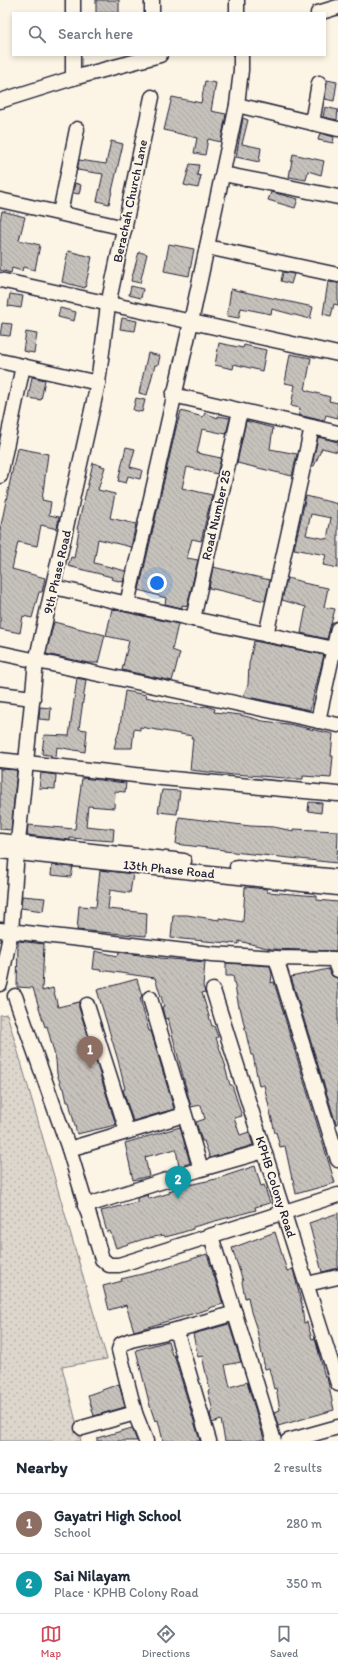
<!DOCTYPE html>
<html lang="en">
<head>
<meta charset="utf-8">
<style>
	:root { --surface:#fff; --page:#f6f6f7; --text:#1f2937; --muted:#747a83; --line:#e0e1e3; --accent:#d1495b }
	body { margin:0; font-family:Itim,sans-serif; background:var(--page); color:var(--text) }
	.you { position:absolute; left:157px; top:583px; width:14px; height:14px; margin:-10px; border:3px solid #fff; border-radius:50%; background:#1a73e8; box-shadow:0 0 0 6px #1a73e833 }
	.badge { display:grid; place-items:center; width:26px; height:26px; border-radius:50%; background:var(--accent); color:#fff; font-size:13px; font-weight:700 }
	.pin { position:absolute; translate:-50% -33px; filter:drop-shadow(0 1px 2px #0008) }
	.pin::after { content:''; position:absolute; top:21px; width:14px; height:12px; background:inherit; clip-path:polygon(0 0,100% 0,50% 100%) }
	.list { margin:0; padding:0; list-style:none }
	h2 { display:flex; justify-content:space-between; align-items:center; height:52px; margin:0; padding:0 16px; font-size:17px }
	h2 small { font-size:13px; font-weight:400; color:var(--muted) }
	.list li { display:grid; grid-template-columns:26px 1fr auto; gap:12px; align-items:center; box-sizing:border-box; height:60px; padding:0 16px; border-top:1px solid var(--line) }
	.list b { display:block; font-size:15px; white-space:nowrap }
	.list p { margin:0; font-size:13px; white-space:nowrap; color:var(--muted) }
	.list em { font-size:13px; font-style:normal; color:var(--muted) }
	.icon { flex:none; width:22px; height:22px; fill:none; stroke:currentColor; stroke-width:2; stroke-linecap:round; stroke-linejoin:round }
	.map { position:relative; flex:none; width:338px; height:1441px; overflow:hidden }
	.search { position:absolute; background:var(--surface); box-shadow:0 2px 6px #0003; left:12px; right:12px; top:12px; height:44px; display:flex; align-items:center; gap:10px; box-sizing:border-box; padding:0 14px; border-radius:0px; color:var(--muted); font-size:15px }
	.sheet { height:172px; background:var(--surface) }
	nav { display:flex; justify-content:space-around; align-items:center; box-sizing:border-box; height:56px; border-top:1px solid var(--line); background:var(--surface); font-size:11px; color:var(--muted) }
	nav a { display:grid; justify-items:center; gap:2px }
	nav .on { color:var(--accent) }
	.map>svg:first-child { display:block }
	.grass { fill:url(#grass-dots); stroke:#7f7c84 }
	.building { fill:url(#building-back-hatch); stroke:#22223b; fill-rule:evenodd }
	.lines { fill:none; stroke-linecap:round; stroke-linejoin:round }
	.minor-casing { stroke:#22223b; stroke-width:17 }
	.minor { stroke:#fcf5e5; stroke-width:14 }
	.labels { text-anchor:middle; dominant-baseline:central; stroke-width:4; stroke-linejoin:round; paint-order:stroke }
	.street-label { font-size:13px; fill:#22223b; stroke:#fcf5e5 }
</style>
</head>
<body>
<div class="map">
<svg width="338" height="1441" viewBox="0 0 338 1441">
	<defs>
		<pattern id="grass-dots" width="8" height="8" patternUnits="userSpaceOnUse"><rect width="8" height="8" fill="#dcd6cc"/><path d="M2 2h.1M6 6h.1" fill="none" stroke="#bcb7b0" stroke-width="1.8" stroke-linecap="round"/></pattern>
		<pattern id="building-back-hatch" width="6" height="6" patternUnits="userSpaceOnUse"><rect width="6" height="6" fill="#c6c1bb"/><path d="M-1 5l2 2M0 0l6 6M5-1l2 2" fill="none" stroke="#aaa6a2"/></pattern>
	</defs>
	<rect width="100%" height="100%" fill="#fcf5e5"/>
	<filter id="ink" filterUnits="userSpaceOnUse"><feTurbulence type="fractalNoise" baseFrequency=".025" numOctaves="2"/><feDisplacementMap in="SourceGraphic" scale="8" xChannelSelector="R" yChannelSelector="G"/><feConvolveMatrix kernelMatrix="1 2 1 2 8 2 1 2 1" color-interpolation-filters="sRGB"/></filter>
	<g filter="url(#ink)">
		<polygon class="grass" points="7,1014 107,1359 62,1367 81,1441 0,1441 0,1015"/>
		<g class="building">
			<rect x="96" y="0" width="23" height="13"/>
			<polygon points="327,80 337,82 334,101 325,99"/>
			<polygon points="205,81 216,83 211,111 226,114 221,142 208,139 205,155 194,153 197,138 164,130 172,97 201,103"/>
			<polygon points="325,107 338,110 337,120 323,117"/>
			<polygon points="243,118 248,120 242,144 261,148 259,162 236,157"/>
			<polygon points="320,133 334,137 333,143 318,140"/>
			<polygon points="111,141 123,144 109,204 97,201 103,174 77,170 79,160 106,164"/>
			<polygon points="293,154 324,161 321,175 308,171 306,180 289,177"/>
			<polygon points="190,164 199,165 197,175 201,176 198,188 184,185"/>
			<polygon points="75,183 81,185 79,194 73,193"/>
			<polygon points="271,192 298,199 295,208 268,200"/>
			<polygon points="2,211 25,217 19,240 40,245 35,270 23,267 22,271 12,268 11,273 0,270 0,221"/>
			<polygon points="169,244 194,249 189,276 164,271"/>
			<polygon points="68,251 92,257 85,288 62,282"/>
			<polygon points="139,252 147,254 140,283 131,281"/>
			<polygon points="283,272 294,274 291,284 281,281"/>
			<polygon points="328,282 338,283 338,305 334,304 331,316 323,314"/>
			<polygon points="131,286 143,289 141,298 129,295"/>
			<polygon points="231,289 313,307 310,319 272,309 271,314 241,308 239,318 227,316"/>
			<polygon points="10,294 23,296 21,308 8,306"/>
			<polygon points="60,308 76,312 74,321 58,317"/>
			<polygon points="122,318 137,321 135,331 120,329"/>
			<polygon points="2,323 12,324 10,336 0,335"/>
			<polygon points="26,332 37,334 34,353 23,351"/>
			<polygon points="219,343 243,348 244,345 266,350 262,371 234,364 233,369 215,365"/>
			<polygon points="148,353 160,356 158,365 155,365 147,395 139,393"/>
			<polygon points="290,354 311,358 305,390 330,397 329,401 338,403 338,418 326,415 324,421 299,415 300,408 291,406 295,385 285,383"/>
			<polygon points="32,377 45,380 41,400 28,398"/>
			<polygon points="136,398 145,400 142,412 133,410"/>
			<polygon points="181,411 203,417 205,413 218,418 218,416 230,418 226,434 202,429 197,453 221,458 217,474 187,467 182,488 212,495 201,541 192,539 187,558 198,560 187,606 182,605 182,608 165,604 166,598 139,590 176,428"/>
			<polygon points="246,421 273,428 270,449 297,454 292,476 237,463"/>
			<polygon points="318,437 338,442 338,452 322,448 314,466 312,466"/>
			<polygon points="126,447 135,449 130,467 142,470 140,479 128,476 126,483 118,481"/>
			<polygon points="17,448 48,454 42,500 51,502 49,515 59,517 57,529 41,525 37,546 18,542 12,569 45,578 42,592 39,592 32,618 23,616 20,633 0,629 0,530"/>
			<polygon points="93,463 105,467 98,490 115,494 110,518 136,524 131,547 98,539 94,563 126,571 123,582 111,579 112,577 68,566 71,557 74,558 79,530 77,529"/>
			<path d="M306 496 338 504V568L323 565 326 555 294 549ZM311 514 331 518 327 539 306 535Z"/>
			<polygon points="213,567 270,580 265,601 209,588"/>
			<polygon points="287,578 303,582 303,583 328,588 324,607 335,609 327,639 301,633 306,607 282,600"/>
			<polygon points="112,609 178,624 172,650 180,653 172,681 122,670 129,641 106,636"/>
			<polygon points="54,622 105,635 98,663 88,663 46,654"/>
			<polygon points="254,641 324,655 310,710 243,696 248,685 249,664"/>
			<polygon points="77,678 86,680 79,729 87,730 85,752 57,747 56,756 42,754 44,735 69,736"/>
			<polygon points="125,691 147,695 146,697 167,702 197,707 207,706 215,709 214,712 241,715 263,721 288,724 333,734 331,756 333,756 331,778 303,776 303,779 285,779 285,778 234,774 234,775 190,770 193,738 191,738 192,736 140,727 140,730 134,729 132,748 114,748 120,726"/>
			<polygon points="40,707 51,708 50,720 39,719"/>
			<polygon points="0,769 17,770 11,830 0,829"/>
			<polygon points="41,773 56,775 55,789 39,788"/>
			<polygon points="82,778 126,783 125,792 115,791 114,808 88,806 86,826 114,829 113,841 70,838 70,840 27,835 28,825 75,829"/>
			<polygon points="162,790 180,791 177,814 158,812"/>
			<polygon points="309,802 322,803 321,813 308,811"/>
			<polygon points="179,817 250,826 274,827 293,831 293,829 338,831 337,863 224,851 224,850 176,844"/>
			<polygon points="52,865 73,867 71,877 51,875"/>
			<polygon points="100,870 133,874 130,893 110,890 108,909 147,913 146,936 77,930 79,906 96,907"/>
			<polygon points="245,887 267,889 267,892 317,896 317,900 338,902 336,951 271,949 239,941 239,944 171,938 173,915 187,915 219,920 219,918 243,922"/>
			<polygon points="22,896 45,898 43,911 21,908"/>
			<polygon points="18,941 44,944 42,991 53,988 58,1007 79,1002 79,1008 116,1125 77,1134 69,1102 67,1102 64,1088 62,1088 57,1074 56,1060 47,1026 45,1027 33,988 17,987"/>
			<polygon points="95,951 118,956 119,952 160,958 205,962 203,986 205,992 202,993 212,1026 214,1026 218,1037 216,1038 226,1067 225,1067 230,1085 232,1085 242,1116 234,1118 240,1135 249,1132 253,1145 210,1158 204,1141 202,1141 196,1122 205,1119 201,1105 191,1107 168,1018 165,1019 162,1007 164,1006 155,978 93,969"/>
			<polygon points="226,963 270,966 272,974 271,983 274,982 335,1183 296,1194 293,1179 292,1179 285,1146 280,1147 276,1132 275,1133 264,1085 259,1086 253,1055 251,1055 240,1007 239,1007 233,976 226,976"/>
			<polygon points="328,969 332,976 338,978 338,1124 336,1124 291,977"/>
			<polygon points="137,979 142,996 140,998 149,1031 151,1031 174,1109 133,1121 123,1090 125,1089 118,1060 97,990"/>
			<polygon points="180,1127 190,1163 179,1167 176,1149 145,1157 149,1176 133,1180 125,1143"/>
			<polygon points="255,1166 261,1186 264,1185 270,1203 255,1207 256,1210 193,1227 193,1229 177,1234 165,1237 164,1235 144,1239 116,1248 110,1231 107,1232 101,1211 137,1202 137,1198 148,1195 149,1199 170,1193 169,1191 184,1186 216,1179"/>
			<polygon points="338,1213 338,1268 322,1272 309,1223"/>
			<polygon points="275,1232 287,1271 293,1269 302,1305 304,1323 307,1322 312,1339 315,1338 325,1377 327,1377 328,1382 334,1410 278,1426 274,1412 280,1410 276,1388 274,1389 269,1368 265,1369 257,1330 251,1312 248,1297 245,1298 242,1282 243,1281 232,1248"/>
			<polygon points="207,1254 223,1304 209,1308 209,1309 134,1331 126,1305 109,1310 103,1286 122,1281 121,1279 155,1271"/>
			<polygon points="229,1324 241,1362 225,1365 230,1387 247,1382 264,1439 256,1441 225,1441 221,1420 212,1423 210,1413 213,1411 208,1391 210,1391 202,1356 198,1357 193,1334"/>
			<polygon points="168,1341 172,1355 174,1355 200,1441 163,1441 158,1420 155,1421 150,1406 136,1350"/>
			<polygon points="119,1384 125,1407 94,1416 88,1395"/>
			<polygon points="132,1428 137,1441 97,1441 97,1438"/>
		</g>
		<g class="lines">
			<defs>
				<g id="minor">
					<polyline points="73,0 73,13"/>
					<polyline points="237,0 237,13"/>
					<polyline points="152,13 152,0"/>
					<polyline points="318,13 338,7"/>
					<polyline points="73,55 73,78"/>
					<polyline points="0,101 73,78 160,55"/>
					<polyline points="237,105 241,70 241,55"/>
					<polyline points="312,123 319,83"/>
					<polyline points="223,174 338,197"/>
					<polyline points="0,200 125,228"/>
					<polyline points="60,213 77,129"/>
					<polyline points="207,247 338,275"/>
					<polyline points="0,280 338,354"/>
					<polyline points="0,361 98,383"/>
					<polyline points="173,395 338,433"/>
					<polyline points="0,476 23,366"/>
					<polyline points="54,587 193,619 334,649"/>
					<polyline points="127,604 191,322 237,105 338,129"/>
					<polyline points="193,619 240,411"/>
					<polyline points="266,635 312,427"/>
					<polyline points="0,653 338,725"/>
					<polyline points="0,694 33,698"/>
					<polyline points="318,721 338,629"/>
					<polyline points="0,760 162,778 338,794"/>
					<polyline points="0,841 184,861"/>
					<polyline points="18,842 36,662 98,383 108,305 152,97"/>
					<polyline points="0,851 338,888"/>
					<polyline points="237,867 338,877"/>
					<polyline points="0,930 212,954 276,958 334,959 338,970"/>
					<polyline points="276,958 338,1160"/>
					<polyline points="0,984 11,931 17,852"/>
					<polyline points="213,990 338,1384"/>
					<polyline points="15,996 69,1149 102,1259 109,1265 119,1265 338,1195"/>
					<polyline points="150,998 201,1169"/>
					<polyline points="87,1005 127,1131"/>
					<polyline points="69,1149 184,1115"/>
					<polyline points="85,1206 201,1169 264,1151"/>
					<polyline points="211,1236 274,1441"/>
					<polyline points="307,1284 338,1277"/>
					<polyline points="176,1330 209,1441"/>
					<polyline points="82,1428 135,1413"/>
					<polyline points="146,1441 135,1413 119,1350 121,1344 131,1340 176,1330 235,1313"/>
					<polyline points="288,1441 338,1427"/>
				</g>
			</defs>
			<use href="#minor" class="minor-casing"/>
			<use href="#minor" class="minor"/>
		</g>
	</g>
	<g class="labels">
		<g class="street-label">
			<text transform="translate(130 201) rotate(-78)">Berachah Church Lane</text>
			<text transform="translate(216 515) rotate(-77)">Road Number 25</text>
			<text transform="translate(57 572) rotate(-77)">9th Phase Road</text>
			<text transform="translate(169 869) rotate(6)">13th Phase Road</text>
			<text transform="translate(276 1187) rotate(72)">KPHB Colony Road</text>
		</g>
	</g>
</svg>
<div class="you"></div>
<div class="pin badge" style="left:90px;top:1069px;background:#8d6e63">1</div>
<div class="pin badge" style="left:178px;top:1199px;background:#0f9aa8">2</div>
<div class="search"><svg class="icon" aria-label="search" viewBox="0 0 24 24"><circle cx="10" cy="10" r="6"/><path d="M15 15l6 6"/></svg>Search here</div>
</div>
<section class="sheet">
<h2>Nearby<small>2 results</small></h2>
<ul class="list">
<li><span class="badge" style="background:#8d6e63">1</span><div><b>Gayatri High School</b><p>School</p></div><em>280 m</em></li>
<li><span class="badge" style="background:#0f9aa8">2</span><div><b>Sai Nilayam</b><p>Place · KPHB Colony Road</p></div><em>350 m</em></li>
</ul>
</section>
<nav>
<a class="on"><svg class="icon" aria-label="map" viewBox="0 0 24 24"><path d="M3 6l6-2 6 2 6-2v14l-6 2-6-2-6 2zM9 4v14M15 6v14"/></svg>Map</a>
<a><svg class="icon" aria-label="directions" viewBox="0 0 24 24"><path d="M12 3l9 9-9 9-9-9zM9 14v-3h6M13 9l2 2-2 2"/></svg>Directions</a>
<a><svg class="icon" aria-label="saved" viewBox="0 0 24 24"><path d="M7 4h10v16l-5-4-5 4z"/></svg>Saved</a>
</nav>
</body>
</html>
